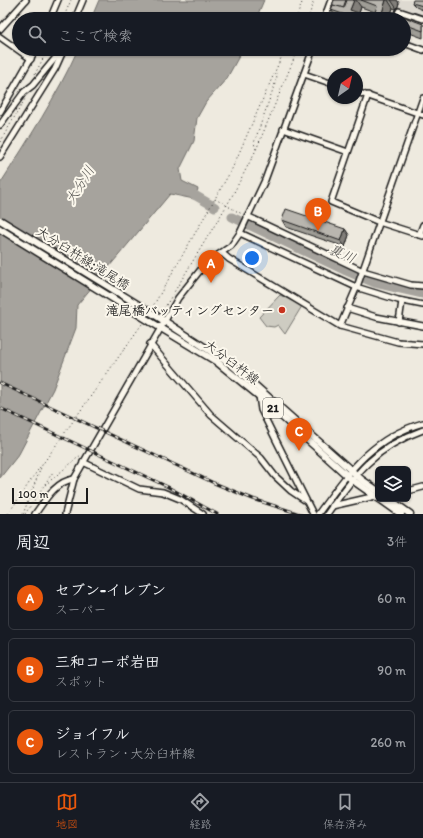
<!DOCTYPE html>
<html lang="ja">
<head>
<meta charset="utf-8">
<style>
	:root { --surface:#171b24; --page:#20242c; --text:#f1f3f6; --muted:#9ea1a6; --line:#363941; --accent:#ea580c }
	body { margin:0; font-family:Itim,"Klee One",sans-serif; background:var(--page); color:var(--text) }
	.controls { position:absolute; right:12px; bottom:12px; display:grid; overflow:hidden; border-radius:6px; box-shadow:0 1px 3px #0004 }
	.controls button { width:36px; height:36px; display:grid; place-items:center; padding:0; border:0; border-bottom:1px solid var(--line); background:var(--surface); color:var(--text); font:20px sans-serif }
	.compass { position:absolute; left:327px; top:68px; width:36px; height:36px; border-radius:50%; background:var(--surface); box-shadow:0 1px 3px #0004; rotate:34deg }
	.scale { position:absolute; left:12px; bottom:10px; width:76px; box-sizing:border-box; padding-left:4px; border:2px solid #1c1c1c; border-top:0; font-size:11px; line-height:14px; white-space:nowrap; color:#1c1c1c; -webkit-text-stroke:3px #fbf7ec; paint-order:stroke }
	.you { position:absolute; left:252px; top:258px; width:14px; height:14px; margin:-10px; border:3px solid #fff; border-radius:50%; background:#1a73e8; box-shadow:0 0 0 6px #1a73e833 }
	.badge { display:grid; place-items:center; width:26px; height:26px; border-radius:50%; background:var(--accent); color:#fff; font-size:13px; font-weight:700 }
	.pin { position:absolute; translate:-50% -33px; filter:drop-shadow(0 1px 2px #0008) }
	.pin::after { content:''; position:absolute; top:21px; width:14px; height:12px; background:inherit; clip-path:polygon(0 0,100% 0,50% 100%) }
	.list { margin:0; padding:0; list-style:none }
	h2 { display:flex; justify-content:space-between; align-items:center; height:52px; margin:0; padding:0 16px; font-size:17px }
	h2 small { font-size:13px; font-weight:400; color:var(--muted) }
	.list li { display:grid; grid-template-columns:26px 1fr auto; gap:12px; align-items:center; box-sizing:border-box; height:64px; margin:0 8px 8px; padding:0 8px; border:1px solid var(--line); border-radius:6px }
	.list b { display:block; font-size:15px; white-space:nowrap }
	.list p { margin:0; font-size:13px; white-space:nowrap; color:var(--muted) }
	.list em { font-size:13px; font-style:normal; color:var(--muted) }
	.icon { flex:none; width:22px; height:22px; fill:none; stroke:currentColor; stroke-width:2; stroke-linecap:round; stroke-linejoin:round }
	.map { position:relative; flex:none; width:423px; height:514px; overflow:hidden }
	.search { position:absolute; background:var(--surface); box-shadow:0 1px 3px #0004; left:12px; right:12px; top:12px; height:44px; display:flex; align-items:center; gap:10px; box-sizing:border-box; padding:0 14px; border-radius:22px; color:var(--muted); font-size:15px }
	.sheet { height:268px; background:var(--surface) }
	nav { display:flex; justify-content:space-around; align-items:center; box-sizing:border-box; height:56px; border-top:1px solid var(--line); background:var(--surface); font-size:11px; color:var(--muted) }
	nav a { display:grid; justify-items:center; gap:2px }
	nav .on { color:var(--accent) }
	.map>svg:first-child { display:block }
	.built { fill:#dedad1 }
	.grass { fill:#ceccc2; stroke:#75746f }
	.water { fill:#a6a39d; stroke:#6f6d69 }
	.lines { fill:none; stroke-linecap:round; stroke-linejoin:round }
	.river { stroke:#a6a39d; stroke-width:9 }
	.minor-casing { stroke:#1c1c1c; stroke-width:8 }
	.major-casing { stroke:#1c1c1c; stroke-width:9 }
	.path { stroke:#1c1c1c; stroke-width:1; stroke-dasharray:1 3; stroke-linecap:butt }
	.minor { stroke:#fbf7ec; stroke-width:5 }
	.major { stroke:#fbf7ec; stroke-width:6 }
	.rail-casing { stroke:#1c1c1c; stroke-width:3 }
	.rail { stroke:#fbf7ec; stroke-width:1.5; stroke-dasharray:4.5; stroke-linecap:butt }
	.major-bridge-casing { stroke:#1c1c1c; stroke-width:9; stroke-linecap:butt }
	.major-bridge { stroke:#fbf7ec; stroke-width:6 }
	.wall { fill:#9f9d96; stroke:#1c1c1c; fill-rule:evenodd }
	.shaded-wall { fill:#827f7a; stroke:#1c1c1c }
	.building { fill:#b9b6af; stroke:#1c1c1c }
	.poi-dot { fill:#c8321e; stroke:#fbf7ec; stroke-width:1.5 }
	.labels { text-anchor:middle; dominant-baseline:central; stroke-width:4; stroke-linejoin:round; paint-order:stroke }
	.shield { fill:#fbf7ec; stroke:#5f5e5a; stroke-width:1 }
	.shield-label { font-size:12px; font-weight:bold; fill:#1c1c1c }
	.street-label { font-size:13px; fill:#1c1c1c; stroke:#fbf7ec }
	.poi-label { font-size:13px; font-weight:bold; fill:#1c1c1c; stroke:#fbf7ec; text-anchor:end }
	.water-label { font-size:14px; font-style:italic; fill:#5a5956; stroke:#fbf7ec }
</style>
</head>
<body>
<div class="map">
<svg width="423" height="514" viewBox="0 0 423 514">
	<rect width="100%" height="100%" fill="#eeeadf"/>
	<filter id="ink" filterUnits="userSpaceOnUse"><feTurbulence type="fractalNoise" baseFrequency=".025" numOctaves="2"/><feDisplacementMap in="SourceGraphic" scale="8" xChannelSelector="R" yChannelSelector="G"/><feConvolveMatrix kernelMatrix="1 2 1 2 8 2 1 2 1" color-interpolation-filters="sRGB"/></filter>
	<g filter="url(#ink)">
		<polygon class="built" points="334,0 423,0 423,18 398,9 394,19 330,19 327,18"/>
		<polygon class="grass" points="280,295 302,306 285,334 278,325 274,327 266,326 259,317"/>
		<g class="water">
			<polygon points="99,0 264,0 256,19 91,19"/>
			<path d="M78 49H243L227 78 206 102 197 118 194 141 180 169 182 181 198 189 194 199 170 194 77 305 76 328 53 389 19 454 0 478V184C28 140 57 96 78 49Z"/>
		</g>
		<g class="lines">
			<g class="river">
				<polyline points="186,190 215,207"/>
				<polyline points="232,217 344,270 375,283 423,294"/>
			</g>
			<defs>
				<g id="minor">
					<polyline points="50,19 58,0"/>
					<polyline points="75,19 83,0"/>
					<polyline points="324,19 331,0"/>
					<polyline points="396,19 399,11 423,19"/>
					<polyline points="0,29 26,0"/>
					<polyline points="0,37 31,59"/>
					<polyline points="404,43 423,50"/>
					<polyline points="304,74 333,84"/>
					<polyline points="357,92 423,115"/>
					<polyline points="368,95 331,202 379,222 423,236"/>
					<polyline points="0,112 36,49"/>
					<polyline points="0,125 24,92 33,85 61,51"/>
					<polyline points="283,129 348,152"/>
					<polyline points="0,157 55,69 64,49"/>
					<polyline points="247,216 363,271 411,285 423,286"/>
					<polyline points="240,233 356,287 398,300 423,305"/>
					<polyline points="419,235 423,225"/>
					<polyline points="222,253 229,259 340,326 398,342 423,344"/>
					<polyline points="347,308 376,317 423,326"/>
					<polyline points="399,322 402,301"/>
					<polyline points="340,326 358,284 423,98"/>
					<polyline points="150,344 211,415 261,458 275,476 291,491 306,501"/>
					<polyline points="259,396 261,410 313,514"/>
					<polyline points="83,462 139,489 163,492 180,499 203,514"/>
					<polyline points="408,491 423,487"/>
					<polyline points="332,506 376,496"/>
					<path d="M35 514C45 500 56 481 74 479"/>
					<polyline points="65,514 74,479 178,298 206,263 231,246 240,233 265,180 313,49"/>
					<path d="M318 514C348 473 371 438 423 423"/>
					<path d="M327 514C355 474 375 447 423 430"/>
				</g>
				<g id="major">
					<polyline points="155,315 232,365 362,480 378,491"/>
					<polyline points="151,322 217,362 259,396 351,479 378,498"/>
					<polyline points="380,499 401,514"/>
					<polyline points="389,499 410,514"/>
				</g>
			</defs>
			<use href="#minor" class="minor-casing"/>
			<use href="#major" class="major-casing"/>
			<g class="path">
				<polyline points="63,19 71,0"/>
				<polyline points="296,19 303,0"/>
				<polyline points="308,19 314,0"/>
				<polyline points="35,74 48,49"/>
				<polyline points="0,142 25,99"/>
				<polyline points="256,149 254,143 277,78 276,73"/>
				<polyline points="215,199 242,214"/>
				<polyline points="152,308 232,169 285,49"/>
				<polyline points="162,312 230,200 256,150 298,49"/>
				<polyline points="45,485 81,455"/>
				<polyline points="8,514 40,467"/>
				<polyline points="23,514 42,465 142,324"/>
				<polyline points="25,514 53,472"/>
			</g>
			<use href="#minor" class="minor"/>
			<use href="#major" class="major"/>
			<defs>
				<g id="rail">
					<polyline points="0,383 214,483 253,499 300,514"/>
					<polyline points="0,408 168,487 217,514"/>
				</g>
			</defs>
			<use href="#rail" class="rail-casing"/>
			<use href="#rail" class="rail"/>
			<defs>
				<g id="major-bridge">
					<polyline points="0,220 155,315"/>
					<polyline points="0,229 151,322"/>
				</g>
			</defs>
			<use href="#major-bridge" class="major-bridge-casing"/>
			<use href="#major-bridge" class="major-bridge"/>
		</g>
		<g class="wall">
			<path d="M334 0H397L399 3 397 9 393 8 389 19H338L331 10 333 7 332 6ZM361 7 375 12 373 18 359 13Z"/>
			<polygon points="423,0 423,10 416,7 412,3"/>
			<polygon points="404,19 423,24 423,38 404,31"/>
			<polygon points="282,220 345,229 349,235 345,247 286,227"/>
		</g>
		<g class="shaded-wall">
			<polygon points="354,0 356,0 361,7 357,19 350,10"/>
			<polygon points="386,0 388,0 393,8 389,19 380,19"/>
			<polygon points="391,0 397,0 399,3 397,9"/>
			<polygon points="345,229 349,235 345,247 341,241"/>
		</g>
		<g class="building">
			<polygon points="334,0 346,0 343,8 333,5 333,6 332,6"/>
			<polygon points="347,0 354,0 350,10 373,18 377,6 361,0 386,0 380,19 357,19 331,10 333,5 344,8"/>
			<polygon points="413,0 423,0 423,6 412,3"/>
			<polygon points="399,15 423,24 423,31 404,24 404,19 398,19"/>
			<polygon points="286,209 345,229 341,241 282,220"/>
		</g>
	</g>
	<circle class="poi-dot" cx="282" cy="310" r="4"/>
	<g class="labels">
		<rect class="shield" x="263" y="398" width="20" height="20" rx="3"/>
		<g class="shield-label">
			<text x="273" y="408">21</text>
		</g>
		<g class="street-label">
			<text transform="translate(83 258) rotate(32)">大分臼杵線;滝尾橋</text>
			<text transform="translate(232 362) rotate(37)">大分臼杵線</text>
		</g>
		<g class="poi-label">
			<text x="274" y="310">滝尾橋バッティングセンター</text>
		</g>
		<g class="water-label">
			<text transform="translate(80 185) rotate(-58)">大分川</text>
			<text transform="translate(342 254) rotate(24)">裏川</text>
		</g>
	</g>
</svg>
<div class="controls">
<button><svg class="icon" aria-label="layers" viewBox="0 0 24 24"><path d="M12 4l9 5-9 5-9-5zM3 14l9 5 9-5"/></svg></button>
</div>
<svg class="compass" viewBox="-18 -18 36 36"><path d="M0-13l5 13h-10z" fill="#e53935"/><path d="M0 13l5-13h-10z" fill="#9ea1a6"/></svg>
<div class="scale">100 m</div>
<div class="you"></div>
<div class="pin badge" style="left:211px;top:283px">A</div>
<div class="pin badge" style="left:318px;top:231px">B</div>
<div class="pin badge" style="left:299px;top:451px">C</div>
<div class="search"><svg class="icon" aria-label="search" viewBox="0 0 24 24"><circle cx="10" cy="10" r="6"/><path d="M15 15l6 6"/></svg>ここで検索</div>
</div>
<section class="sheet">
<h2>周辺<small>3件</small></h2>
<ul class="list">
<li><span class="badge">A</span><div><b>セブン-イレブン</b><p>スーパー</p></div><em>60 m</em></li>
<li><span class="badge">B</span><div><b>三和コーポ岩田</b><p>スポット</p></div><em>90 m</em></li>
<li><span class="badge">C</span><div><b>ジョイフル</b><p>レストラン · 大分臼杵線</p></div><em>260 m</em></li>
</ul>
</section>
<nav>
<a class="on"><svg class="icon" aria-label="map" viewBox="0 0 24 24"><path d="M3 6l6-2 6 2 6-2v14l-6 2-6-2-6 2zM9 4v14M15 6v14"/></svg>地図</a>
<a><svg class="icon" aria-label="directions" viewBox="0 0 24 24"><path d="M12 3l9 9-9 9-9-9zM9 14v-3h6M13 9l2 2-2 2"/></svg>経路</a>
<a><svg class="icon" aria-label="saved" viewBox="0 0 24 24"><path d="M7 4h10v16l-5-4-5 4z"/></svg>保存済み</a>
</nav>
</body>
</html>
